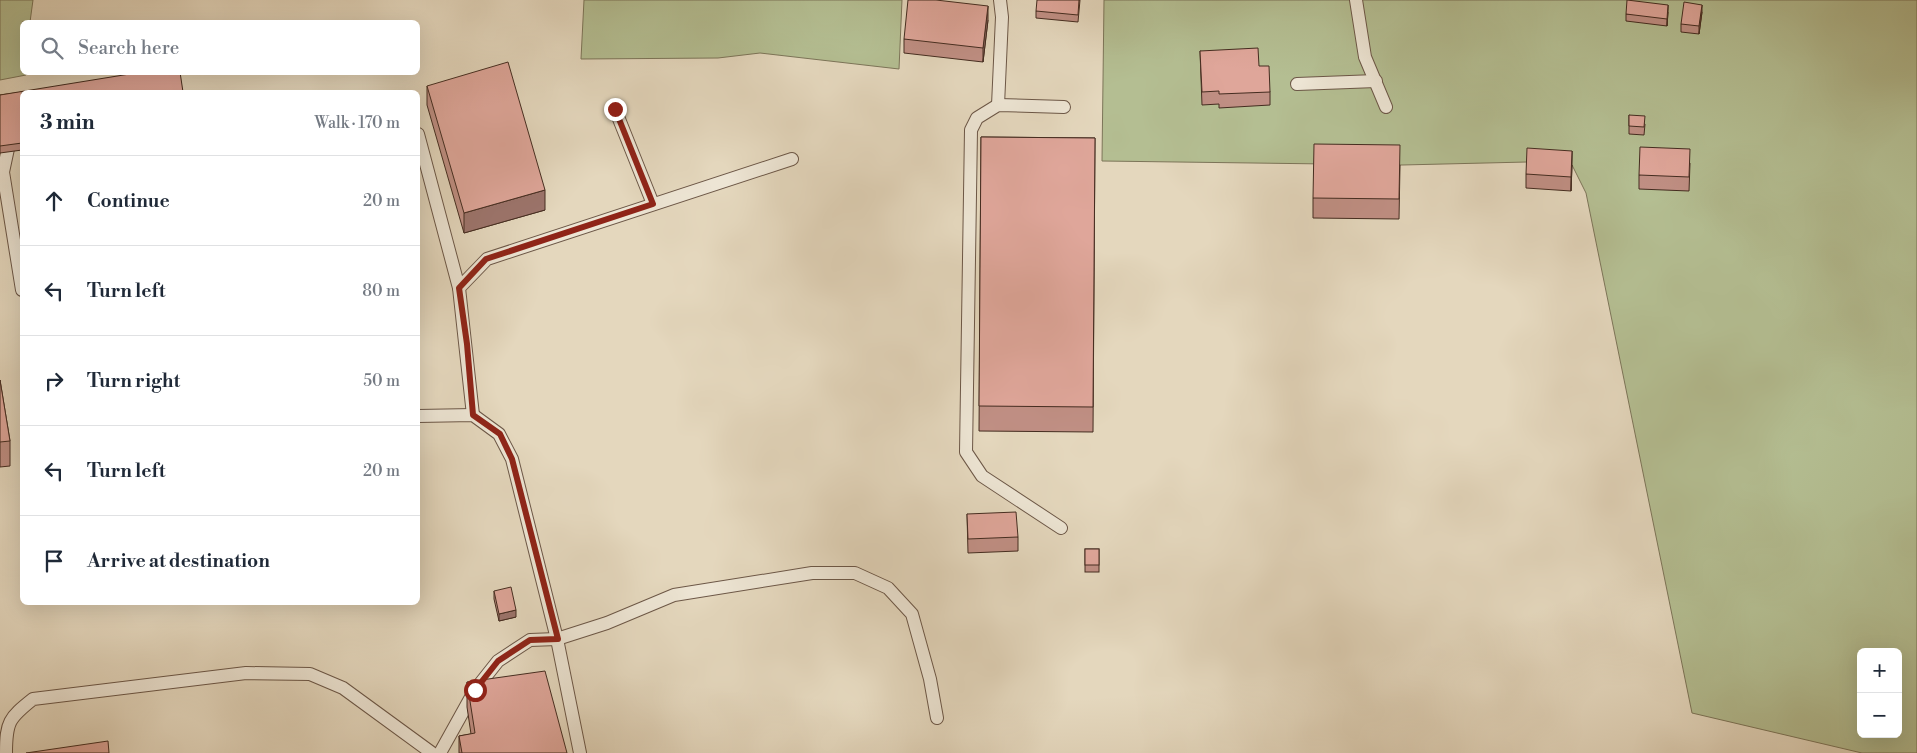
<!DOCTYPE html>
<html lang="en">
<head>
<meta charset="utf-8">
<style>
	:root { --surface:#fff; --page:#f2f2f3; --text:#1f2937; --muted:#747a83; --line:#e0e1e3 }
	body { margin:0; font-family:"Libre Bodoni",serif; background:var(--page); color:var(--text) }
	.controls { position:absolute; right:15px; bottom:15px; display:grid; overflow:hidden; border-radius:8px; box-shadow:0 5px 20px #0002 }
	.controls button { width:45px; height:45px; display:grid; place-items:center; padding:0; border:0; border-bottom:1px solid var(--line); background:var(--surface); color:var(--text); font:25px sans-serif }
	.stop { position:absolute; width:15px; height:15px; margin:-11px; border:4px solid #8f2418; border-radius:50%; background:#fff }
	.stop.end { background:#8f2418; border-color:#fff; box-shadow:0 1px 5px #0008 }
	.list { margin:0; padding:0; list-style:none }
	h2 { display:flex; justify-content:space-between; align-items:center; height:65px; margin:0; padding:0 20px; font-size:21px }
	h2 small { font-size:16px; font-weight:400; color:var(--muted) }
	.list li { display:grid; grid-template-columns:32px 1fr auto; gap:15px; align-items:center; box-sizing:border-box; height:90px; padding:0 20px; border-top:1px solid var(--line) }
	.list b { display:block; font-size:19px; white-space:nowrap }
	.list em { font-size:16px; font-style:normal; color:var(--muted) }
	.icon { flex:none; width:28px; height:28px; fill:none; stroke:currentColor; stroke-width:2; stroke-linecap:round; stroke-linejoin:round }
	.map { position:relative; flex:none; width:1917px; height:753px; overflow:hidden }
	.search { position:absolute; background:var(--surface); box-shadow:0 5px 20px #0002; left:20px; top:20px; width:400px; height:55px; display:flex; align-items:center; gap:12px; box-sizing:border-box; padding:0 18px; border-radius:8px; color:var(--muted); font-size:19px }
	.panel { position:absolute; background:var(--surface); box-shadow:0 5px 20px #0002; left:20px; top:90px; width:400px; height:515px; border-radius:8px }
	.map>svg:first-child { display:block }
	.green { fill:#b4be92; stroke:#7c7559; fill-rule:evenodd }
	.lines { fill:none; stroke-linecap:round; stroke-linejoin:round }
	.service-casing { stroke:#6c5747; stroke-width:14 }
	.service { stroke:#ede5d4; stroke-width:12 }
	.wall { fill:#c08f84; stroke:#442c20 }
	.shaded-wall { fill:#9c746c; stroke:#442c20 }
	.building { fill:#dfa69a; stroke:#442c20 }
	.route { stroke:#8f2418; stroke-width:6 }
</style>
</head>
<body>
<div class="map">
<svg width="1917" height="753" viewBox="0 0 1917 753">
	<rect width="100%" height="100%" fill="#e4d7bd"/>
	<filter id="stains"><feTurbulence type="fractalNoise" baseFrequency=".004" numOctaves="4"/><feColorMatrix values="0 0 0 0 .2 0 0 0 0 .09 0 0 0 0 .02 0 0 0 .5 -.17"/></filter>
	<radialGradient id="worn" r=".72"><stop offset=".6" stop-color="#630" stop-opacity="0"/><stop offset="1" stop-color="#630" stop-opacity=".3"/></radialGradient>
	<g class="green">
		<polygon points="0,0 33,0 30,22 22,22 22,72 26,73 26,75 0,80"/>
		<polygon points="584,0 902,0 899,69 760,53 718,58 581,59"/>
		<path d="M1104 0H1917V753H1862L1692 713 1586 193 1572 165 1527 162 1402 165 1102 161ZM1861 652H1898V734H1861Z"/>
	</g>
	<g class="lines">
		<defs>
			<g id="service">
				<polyline points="1356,0 1365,57 1386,107"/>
				<polyline points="1297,84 1376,81"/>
				<polyline points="998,105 1002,17 1000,0"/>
				<polyline points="615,109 653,204"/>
				<polyline points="22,132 9,144 3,172 22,290"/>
				<polyline points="418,134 459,288"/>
				<polyline points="473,415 459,288 487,259 792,159"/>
				<polyline points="418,416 473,415 499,434 512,459 557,639 580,753"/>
				<polyline points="1061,528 982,476 966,452 971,130 977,118 998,105 1064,107"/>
				<path d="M6 753C6 722 9 718 33 699L246 673 310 674 343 688 432 753"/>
				<polyline points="440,753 475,690 498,661 530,640 557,639 607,623 674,595 812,573 855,573 888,588 912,614 930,679 937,718"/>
			</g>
		</defs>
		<use href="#service" class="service-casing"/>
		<use href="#service" class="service"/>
	</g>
	<g class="wall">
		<polygon points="1080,0 1078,22 1036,18 1036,11"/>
		<polygon points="1668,12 1667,26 1626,21 1626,14"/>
		<polygon points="1702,12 1699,34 1681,32 1681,24"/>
		<polygon points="988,20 983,62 904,53 904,39"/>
		<polygon points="1200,51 1259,66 1270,92 1270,105 1219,108 1219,104 1202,105"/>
		<polygon points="427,86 545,210 464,233 427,105"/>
		<polygon points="22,92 22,150 0,153 0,95"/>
		<polygon points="1629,115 1645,124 1644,135 1629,134"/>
		<polygon points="981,137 1095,138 1093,432 979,431"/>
		<polygon points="1690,163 1689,191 1639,189 1639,175"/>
		<polygon points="1400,165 1399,219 1313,218 1313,198"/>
		<polygon points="1572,165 1571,191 1526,188 1526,174"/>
		<polygon points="0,380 10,441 10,466 0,467"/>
		<polygon points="967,514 1018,537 1018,551 968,553"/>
		<rect x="1085" y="549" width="14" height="23"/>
		<polygon points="494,591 516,617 499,621 494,599"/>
		<polygon points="467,682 567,753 459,753 459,736 471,734 467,707"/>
	</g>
	<g class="shaded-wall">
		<polygon points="1668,5 1668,12 1667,26 1667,19"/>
		<polygon points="1702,5 1702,12 1699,34 1699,26"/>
		<polygon points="988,6 988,20 983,62 983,48"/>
		<polygon points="1572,151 1572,165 1571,191 1571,177"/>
		<polygon points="545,190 545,210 464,233 464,213"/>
		<polygon points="516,610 516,617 499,621 499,614"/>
	</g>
	<g class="building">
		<polygon points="908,0 936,0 988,6 983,48 904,39"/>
		<polygon points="1037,0 1079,0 1078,15 1036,11"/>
		<polygon points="1627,0 1668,5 1667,19 1626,14"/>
		<polygon points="1684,2 1702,5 1699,26 1681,24"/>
		<polygon points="1258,48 1259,66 1269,66 1270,92 1219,94 1219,91 1202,92 1200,51"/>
		<polygon points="508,62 545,190 464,213 427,86"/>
		<polygon points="142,72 180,72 183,92 22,92 22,143 0,146 0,95"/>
		<polygon points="1629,115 1645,116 1644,127 1629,126"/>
		<polygon points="981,137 1095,138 1093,407 979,406"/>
		<polygon points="1314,144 1400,145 1399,199 1313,198"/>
		<polygon points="1640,147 1690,149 1689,177 1639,175"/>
		<polygon points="1527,148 1572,151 1571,177 1526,174"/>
		<polygon points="0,380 10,441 0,442"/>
		<polygon points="1016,512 1018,537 968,539 967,514"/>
		<rect x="1085" y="549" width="14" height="16"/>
		<polygon points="511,587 516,610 499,614 494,591"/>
		<polygon points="545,671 567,753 462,753 459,736 475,733 467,682"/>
		<polygon points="108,741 109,753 26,753"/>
	</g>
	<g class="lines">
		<polyline class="route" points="475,690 498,661 530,640 558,639 512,459 500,434 473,415 467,344 459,288 486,259 653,204 615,109"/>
	</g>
	<rect width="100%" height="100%" filter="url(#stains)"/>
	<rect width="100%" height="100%" fill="url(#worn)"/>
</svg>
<div class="controls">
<button>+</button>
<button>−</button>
</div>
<div class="stop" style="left:475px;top:690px"></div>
<div class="stop end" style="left:615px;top:109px"></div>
<div class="search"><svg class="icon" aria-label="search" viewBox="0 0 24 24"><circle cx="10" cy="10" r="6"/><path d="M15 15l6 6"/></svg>Search here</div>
<section class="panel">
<h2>3 min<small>Walk · 170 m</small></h2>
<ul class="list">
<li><svg class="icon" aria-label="ahead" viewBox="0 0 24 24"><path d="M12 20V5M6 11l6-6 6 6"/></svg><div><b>Continue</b></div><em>20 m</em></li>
<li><svg class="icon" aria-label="left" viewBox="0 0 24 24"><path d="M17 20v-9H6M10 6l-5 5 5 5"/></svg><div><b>Turn left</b></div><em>80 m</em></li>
<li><svg class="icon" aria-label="right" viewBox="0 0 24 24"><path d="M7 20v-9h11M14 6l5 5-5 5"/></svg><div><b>Turn right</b></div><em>50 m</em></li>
<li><svg class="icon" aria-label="left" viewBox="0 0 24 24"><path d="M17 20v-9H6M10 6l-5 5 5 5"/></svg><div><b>Turn left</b></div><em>20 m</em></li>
<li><svg class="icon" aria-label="arrive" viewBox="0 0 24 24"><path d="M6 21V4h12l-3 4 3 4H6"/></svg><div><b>Arrive at destination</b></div></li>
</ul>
</section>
</div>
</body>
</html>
